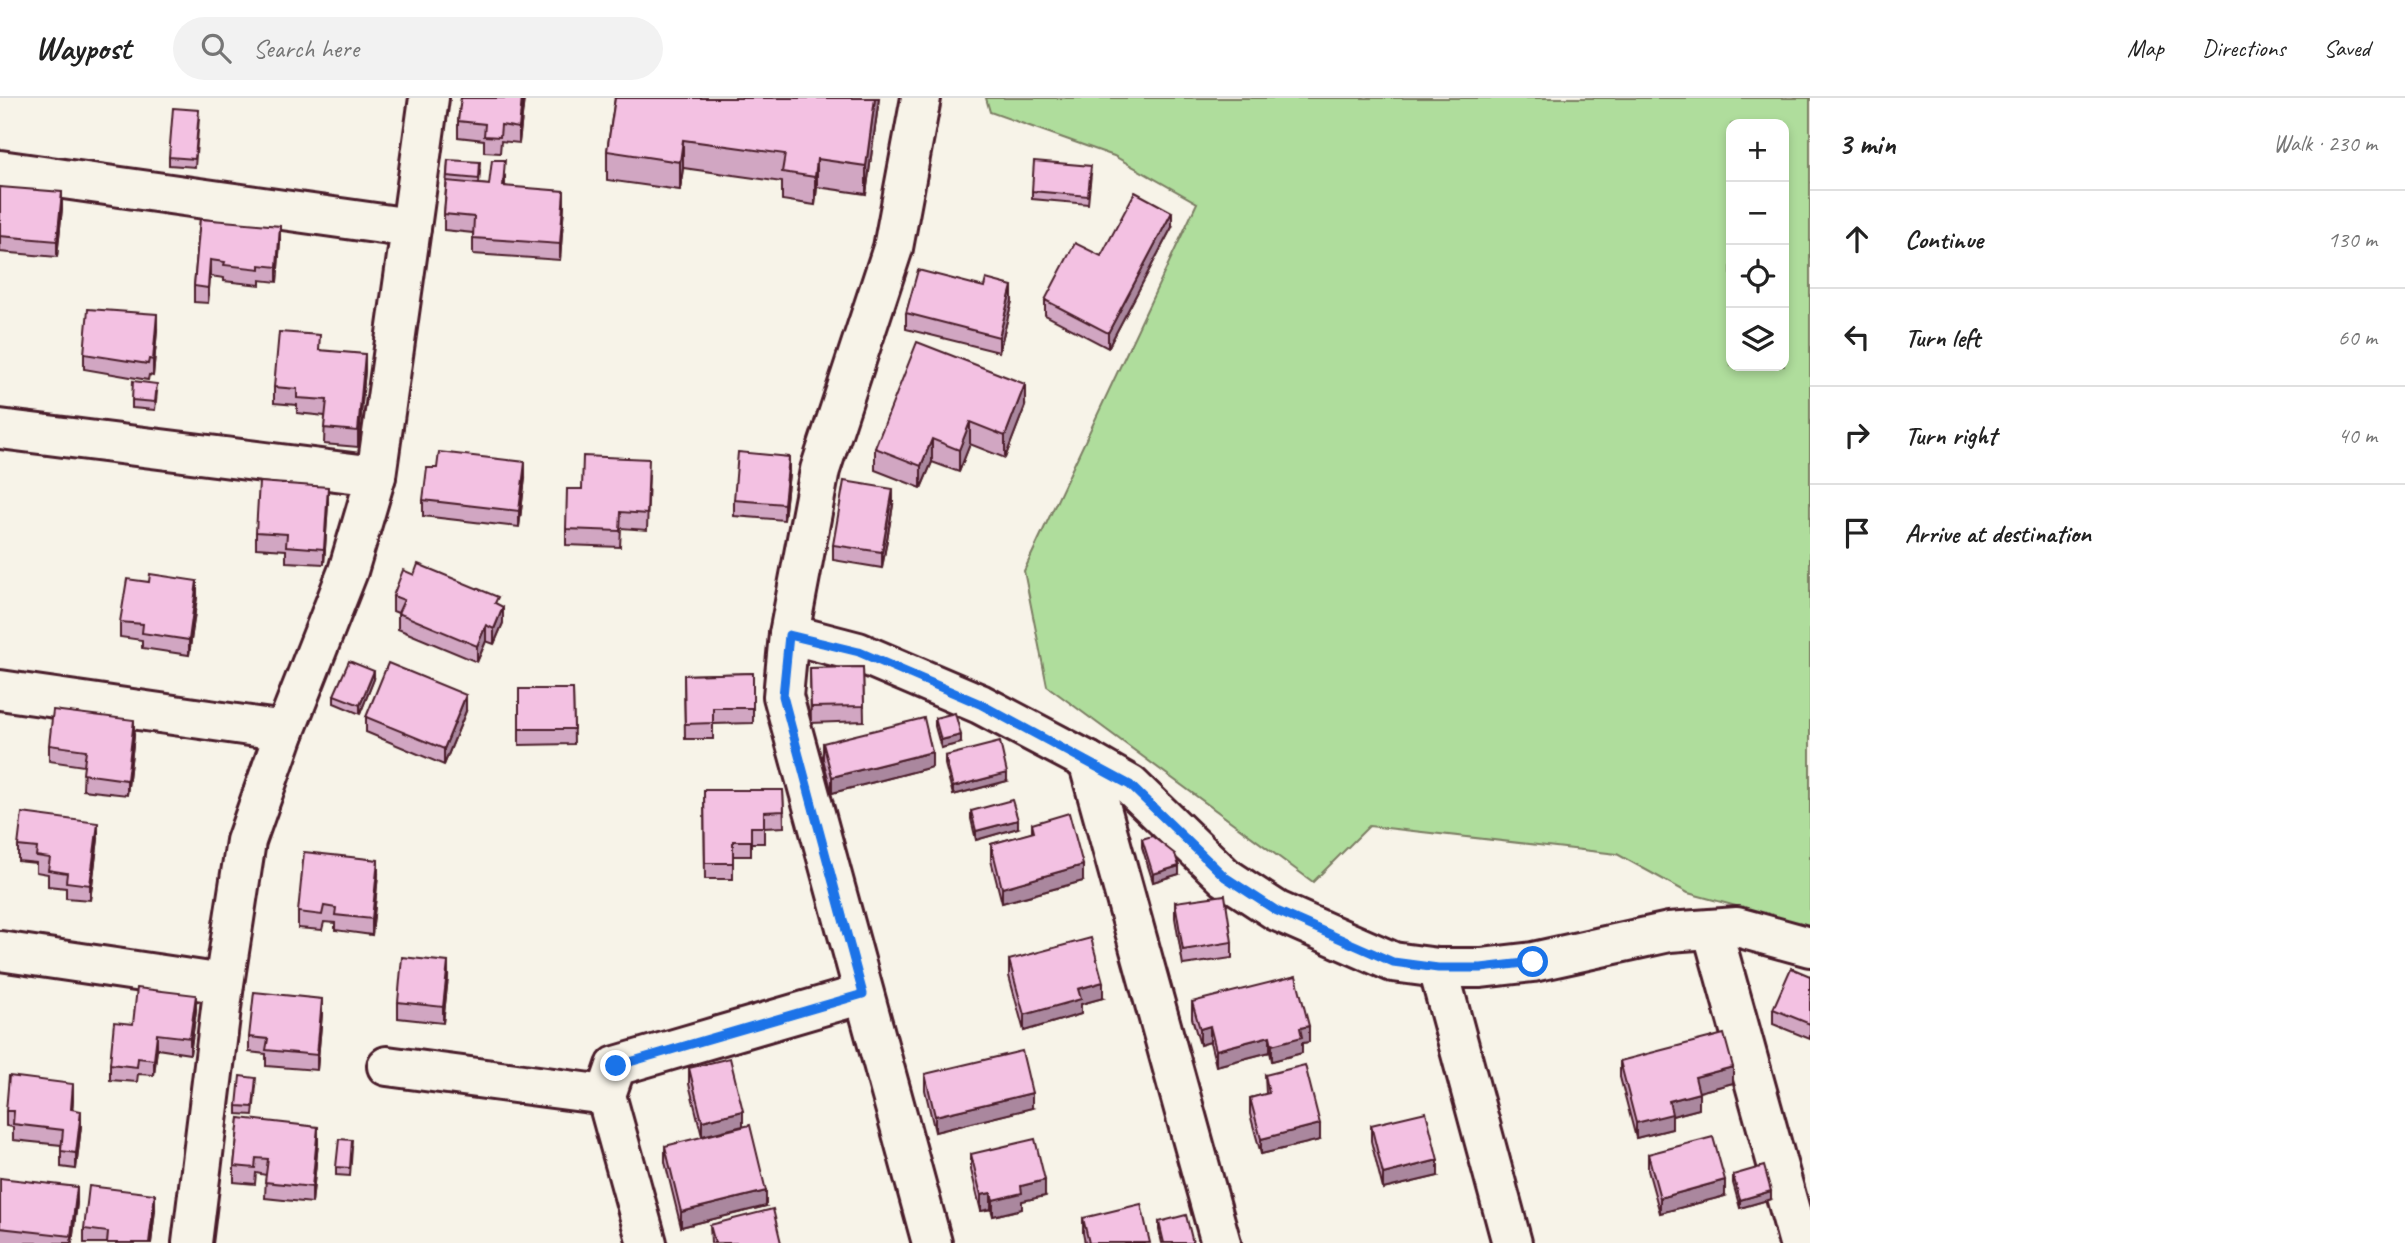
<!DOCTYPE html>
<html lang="en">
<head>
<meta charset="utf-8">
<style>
	:root { --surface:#fff; --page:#f2f2f2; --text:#222; --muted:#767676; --line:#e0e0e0 }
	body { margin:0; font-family:Caveat,sans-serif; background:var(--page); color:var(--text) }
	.controls { position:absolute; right:21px; top:21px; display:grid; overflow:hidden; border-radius:14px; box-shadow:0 4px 10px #0003 }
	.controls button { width:63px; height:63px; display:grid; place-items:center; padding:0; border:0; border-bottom:2px solid var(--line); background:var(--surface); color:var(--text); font:35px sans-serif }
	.stop { position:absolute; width:21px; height:21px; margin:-16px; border:5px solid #1a73e8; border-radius:50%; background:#fff }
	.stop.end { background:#1a73e8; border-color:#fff; box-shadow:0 2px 7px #0008 }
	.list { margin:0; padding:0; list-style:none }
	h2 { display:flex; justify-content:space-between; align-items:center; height:91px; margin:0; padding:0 28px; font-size:30px }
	h2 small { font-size:23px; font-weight:400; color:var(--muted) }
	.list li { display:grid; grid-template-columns:46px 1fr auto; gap:21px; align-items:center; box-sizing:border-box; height:98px; padding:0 28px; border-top:2px solid var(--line) }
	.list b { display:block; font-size:26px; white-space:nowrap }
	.list em { font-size:23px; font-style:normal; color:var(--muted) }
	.icon { flex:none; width:38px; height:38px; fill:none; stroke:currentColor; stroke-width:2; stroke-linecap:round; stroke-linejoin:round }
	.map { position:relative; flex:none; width:1810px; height:1145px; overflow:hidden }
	header { display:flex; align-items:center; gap:42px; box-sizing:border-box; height:98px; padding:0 35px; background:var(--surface); border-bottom:2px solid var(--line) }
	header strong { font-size:33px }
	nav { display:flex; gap:38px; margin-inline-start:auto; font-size:24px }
	.search { width:490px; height:63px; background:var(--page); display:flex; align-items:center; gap:18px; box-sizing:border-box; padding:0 24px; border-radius:38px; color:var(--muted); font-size:26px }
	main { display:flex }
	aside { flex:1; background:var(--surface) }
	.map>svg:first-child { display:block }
	.green { fill:#afdd9c; stroke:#7c7e64; stroke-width:2; fill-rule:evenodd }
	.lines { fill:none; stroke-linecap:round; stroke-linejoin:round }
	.minor-casing { stroke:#4a1f2b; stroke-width:44 }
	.minor { stroke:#f7f3e8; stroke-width:38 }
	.wall { fill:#d1a6c2; stroke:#4a1f2b; stroke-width:2 }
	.shaded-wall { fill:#aa879e; stroke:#4a1f2b; stroke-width:2 }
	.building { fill:#f3c1e2; stroke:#4a1f2b; stroke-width:2 }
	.route { stroke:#1a73e8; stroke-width:9 }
</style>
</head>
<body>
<header>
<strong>Waypost</strong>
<div class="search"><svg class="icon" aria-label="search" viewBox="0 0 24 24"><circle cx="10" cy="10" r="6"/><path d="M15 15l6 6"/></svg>Search here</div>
<nav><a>Map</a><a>Directions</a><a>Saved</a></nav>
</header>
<main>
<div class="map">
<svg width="1810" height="1145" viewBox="0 0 1810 1145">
	<rect width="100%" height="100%" fill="#f7f3e8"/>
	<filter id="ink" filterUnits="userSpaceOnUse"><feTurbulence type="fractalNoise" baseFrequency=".0143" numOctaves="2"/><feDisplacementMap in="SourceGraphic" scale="14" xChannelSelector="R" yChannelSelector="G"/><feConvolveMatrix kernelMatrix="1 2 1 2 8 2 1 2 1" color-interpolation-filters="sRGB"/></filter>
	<g filter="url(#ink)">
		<path class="green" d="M986 0H1810V828L1688 795 1617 756 1369 728 1313 784 1047 588 1024 473 1197 105 1114 58 990 14ZM1731 26H1784V268H1731Z"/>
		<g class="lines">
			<defs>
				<g id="minor">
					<polyline points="921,0 893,150 820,372 789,536 783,598 932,1145"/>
					<polyline points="0,72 411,130 376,378 348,473 285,633 246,743 224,886 192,1145"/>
					<polyline points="411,130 429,0"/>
					<polyline points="0,331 376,378"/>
					<polyline points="789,536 858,554 980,606 1088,663 1130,687 1225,779 1277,813 1393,864 1438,870 1481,870 1533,864 1669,834 1737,829 1810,849"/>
					<polyline points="0,592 285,633"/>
					<polyline points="1088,663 1221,1145"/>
					<polyline points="1712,831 1799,1145"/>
					<polyline points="0,853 224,886"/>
					<polyline points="1438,870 1512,1145"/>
					<polyline points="387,968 606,997"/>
					<polyline points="647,1145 606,997 616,968 863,896"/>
				</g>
			</defs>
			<use href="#minor" class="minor-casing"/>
			<use href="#minor" class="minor"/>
		</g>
		<g class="wall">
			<polygon points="461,0 524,0 519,45 501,43 500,55 484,54 484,42 458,39 458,23"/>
			<polygon points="615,0 879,0 866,96 817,89 815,107 782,102 782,84 683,70 680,92 607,82 607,53"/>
			<polygon points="199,20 195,69 169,67 169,59"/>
			<polygon points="448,62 480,73 479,86 489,87 505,78 505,88 564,108 560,162 473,156 473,135 444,132 444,116"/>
			<polygon points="1091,76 1088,106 1032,101 1032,93"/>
			<polygon points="0,89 62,110 57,159 0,154"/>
			<polygon points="200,121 280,143 277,184 260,182 260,187 224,183 224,180 210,178 208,205 194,204 194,188"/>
			<polygon points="1172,129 1108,250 1045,217 1045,202 1101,158"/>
			<polygon points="984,189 1012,203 999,254 906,231 906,215"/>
			<polygon points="157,232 153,278 149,277 148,282 84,271 84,256"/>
			<polygon points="320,252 365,272 358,349 324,346 325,318 297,315 297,307 274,305 274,289"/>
			<polygon points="157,294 155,312 132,310 132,302"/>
			<polygon points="1025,308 1005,360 970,346 959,374 932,364 921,390 875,372 875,350"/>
			<polygon points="789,375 784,422 734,418 734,402"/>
			<polygon points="649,377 647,432 621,430 620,449 566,447 566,431 582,391"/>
			<polygon points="525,380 519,429 423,418 423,402"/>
			<polygon points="328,405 324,466 286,464 286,452 256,450 256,434"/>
			<polygon points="893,407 882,470 833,462 833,447"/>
			<polygon points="414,477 498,507 503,525 494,546 486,543 477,564 398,531 398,515 393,513 393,498"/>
			<polygon points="197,499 189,557 142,550 142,542 120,539 120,524"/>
			<polygon points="863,569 864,623 811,625 810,570"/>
			<polygon points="753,575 753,625 713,626 713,641 685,641 684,577"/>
			<polygon points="374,581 360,616 334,605 334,597"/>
			<polygon points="519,591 573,591 574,646 519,647"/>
			<polygon points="466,613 444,667 366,634 366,619"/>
			<polygon points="935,620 961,645 941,650 935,628"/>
			<polygon points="134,638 127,697 83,692 84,668 49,663 49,647"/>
			<polygon points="823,645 932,669 832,695 823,661"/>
			<polygon points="945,658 1007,683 953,697 945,666"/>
			<polygon points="704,692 783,692 784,729 764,730 764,745 751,745 751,758 733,758 733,781 705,781"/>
			<polygon points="971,713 1018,730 976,742 971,721"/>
			<polygon points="1032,726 1083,783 1002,805 991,762 991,746 1032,735"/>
			<polygon points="98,741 90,802 66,800 66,790 48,788 48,776 36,774 36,765 18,763 18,748"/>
			<polygon points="1142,741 1179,776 1153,784 1142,749"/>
			<polygon points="378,777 372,837 335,832 335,825 324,824 322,832 298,830 298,814"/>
			<polygon points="1175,804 1232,844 1232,860 1183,867 1175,820"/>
			<polygon points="1009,862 1103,900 1081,906 1081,916 1024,933 1009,878"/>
			<polygon points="1810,878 1810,941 1773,926 1773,911"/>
			<polygon points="448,879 443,925 398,920 398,904"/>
			<polygon points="1192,904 1309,944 1302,945 1302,955 1272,963 1270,954 1216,968 1210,944 1200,947 1192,920"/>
			<polygon points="196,912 190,956 157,951 154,977 138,976 137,984 110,982 110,966 133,926"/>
			<polygon points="322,916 317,972 266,968 266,956 249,954 249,939"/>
			<polygon points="1620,963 1733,985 1699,994 1699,1011 1672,1018 1672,1031 1636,1040 1620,979"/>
			<polygon points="689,970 743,1028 702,1038 689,986"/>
			<polygon points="925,976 1032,1010 935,1034 925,992"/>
			<polygon points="1265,977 1320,1042 1261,1056 1250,1016 1250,1000 1266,996"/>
			<polygon points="256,988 253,1017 237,1016 237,1008"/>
			<polygon points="73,1002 72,1012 81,1028 76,1071 61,1069 61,1047 13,1042 13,1029 6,1028 6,1013"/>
			<polygon points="239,1020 318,1045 312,1105 265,1100 266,1077 256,1075 255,1086 234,1084 234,1068"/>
			<polygon points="1371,1027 1438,1078 1383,1091 1371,1043"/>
			<polygon points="665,1048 766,1108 681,1129 665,1064"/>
			<polygon points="352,1050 350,1078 336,1077 336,1069"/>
			<polygon points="971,1056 1045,1098 1022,1103 1022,1111 993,1118 991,1111 981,1113 971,1072"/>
			<polygon points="1648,1056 1725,1098 1660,1115 1648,1072"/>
			<polygon points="1733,1077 1771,1101 1740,1110 1733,1085"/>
			<polygon points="0,1080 77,1105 72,1145 0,1145"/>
			<polygon points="155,1112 151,1145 84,1145 84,1131"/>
			<polygon points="1083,1120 1150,1145 1085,1145 1083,1135"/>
			<polygon points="1159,1124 1193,1145 1162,1145 1159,1132"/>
			<polygon points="710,1127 781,1145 711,1145"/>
		</g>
		<g class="shaded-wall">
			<polygon points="522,0 524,0 519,45 519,30"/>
			<polygon points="875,0 879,0 866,96 866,68"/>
			<polygon points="683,42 683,70 680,92 680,64"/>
			<polygon points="817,61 817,89 815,107 815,79"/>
			<polygon points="564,93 564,108 560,162 560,146"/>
			<polygon points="62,94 62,110 57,159 57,143"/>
			<polygon points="1172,114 1172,129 1108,250 1108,235"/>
			<polygon points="280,128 280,143 277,184 277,169"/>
			<polygon points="210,162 210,178 208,205 208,190"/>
			<polygon points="1012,188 1012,203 999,254 999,239"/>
			<polygon points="157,216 157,232 153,278 153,262"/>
			<polygon points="365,256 365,272 358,349 358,333"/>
			<polygon points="1025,286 1025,308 1005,360 1005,338"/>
			<polygon points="970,324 970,346 959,374 959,352"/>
			<polygon points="932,341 932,364 921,390 921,368"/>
			<polygon points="789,359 789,375 784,422 784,406"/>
			<polygon points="525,364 525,380 519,429 519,413"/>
			<polygon points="328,389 328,405 324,466 324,451"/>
			<polygon points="893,391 893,407 882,470 882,454"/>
			<polygon points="197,483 197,499 189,557 189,542"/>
			<polygon points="503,509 503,525 494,546 494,531"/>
			<polygon points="486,527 486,543 477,564 477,548"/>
			<polygon points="374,573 374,581 360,616 360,607"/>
			<polygon points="466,597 466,613 444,667 444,651"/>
			<polygon points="134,622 134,638 127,697 127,682"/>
			<polygon points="961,637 961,645 941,650 941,642"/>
			<polygon points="932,654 932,669 832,695 832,679"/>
			<polygon points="1007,675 1007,683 953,697 953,689"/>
			<polygon points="1018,722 1018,730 976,742 976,733"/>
			<polygon points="98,725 98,741 90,802 90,787"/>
			<polygon points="378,762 378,777 372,837 372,821"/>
			<polygon points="1083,767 1083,783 1002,805 1002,790"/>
			<polygon points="1179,768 1179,776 1153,784 1153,776"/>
			<polygon points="448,864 448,879 443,925 443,909"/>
			<polygon points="1103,884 1103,900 1081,906 1081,916 1024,933 1024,917 1078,891"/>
			<polygon points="196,897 196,912 190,956 190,940"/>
			<polygon points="322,901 322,916 317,972 317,957"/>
			<polygon points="1210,928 1210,944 1200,947 1200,931"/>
			<polygon points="1309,928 1309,944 1302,945 1302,955 1272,963 1272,947 1300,930"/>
			<polygon points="157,936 157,951 154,977 154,962"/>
			<polygon points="1270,938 1270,954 1216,968 1216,952"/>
			<polygon points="1733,969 1733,985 1695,995 1695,979"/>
			<polygon points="73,986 73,1002 71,1027 71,1011"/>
			<polygon points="1032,995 1032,1010 935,1034 935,1018"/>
			<polygon points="1699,995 1699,1011 1672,1018 1672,1031 1636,1040 1636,1025 1669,1003"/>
			<polygon points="81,1013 81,1028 76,1071 76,1055"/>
			<polygon points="743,1013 743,1028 702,1038 702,1023"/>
			<polygon points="1320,1026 1320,1042 1261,1056 1261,1041"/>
			<polygon points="318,1029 318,1045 312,1105 312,1089"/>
			<polygon points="1438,1062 1438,1078 1383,1091 1383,1076"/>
			<polygon points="1045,1082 1045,1098 1022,1103 1022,1111 993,1118 993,1102 1021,1088"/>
			<polygon points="1725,1082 1725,1098 1660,1115 1660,1100"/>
			<polygon points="77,1089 77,1105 72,1145 71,1145"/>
			<polygon points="766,1093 766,1108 681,1129 681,1114"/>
			<polygon points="1771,1093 1771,1101 1740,1110 1740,1102"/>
			<polygon points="991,1095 991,1111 981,1113 981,1097"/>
			<polygon points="155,1096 155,1112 151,1145 149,1145"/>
		</g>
		<g class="building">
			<polygon points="461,0 522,0 519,30 501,27 500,39 484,38 485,26 458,23"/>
			<polygon points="615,0 875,0 866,68 817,61 815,79 782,74 785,56 683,42 680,64 607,53"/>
			<polygon points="173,10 199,12 195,61 169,59"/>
			<polygon points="448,62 480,64 479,81 447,78"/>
			<polygon points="492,62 505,62 503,88 564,93 560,146 473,140 474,119 444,116 447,83 489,87"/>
			<polygon points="1034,63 1091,68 1088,98 1032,93"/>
			<polygon points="0,89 62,94 57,143 0,138"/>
			<polygon points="1135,94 1172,114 1108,235 1045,202 1075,145 1101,158"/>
			<polygon points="200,121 280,128 277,169 260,167 260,171 224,167 225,164 210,162 208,190 194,188"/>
			<polygon points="918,172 984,189 986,181 1012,188 999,239 906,215"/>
			<polygon points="88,211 157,216 153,262 149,261 148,266 84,256"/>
			<polygon points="279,234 320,237 319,252 365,256 358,333 324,330 327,302 297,300 297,291 274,289"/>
			<polygon points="917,244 1025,286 1005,338 970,324 959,352 932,341 921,368 875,350"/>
			<polygon points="133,283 157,286 155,304 132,302"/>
			<polygon points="439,354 525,364 519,413 423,402 427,370 437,370"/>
			<polygon points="738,354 789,359 784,406 734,402"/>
			<polygon points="583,358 649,361 647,416 621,414 620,433 566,431 567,391 582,391"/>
			<polygon points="844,383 893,391 882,454 833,447"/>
			<polygon points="259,384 328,389 324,451 286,448 287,436 256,434"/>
			<polygon points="418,466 498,499 495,505 503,509 494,531 486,527 477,548 398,515 404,502 393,498 403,472 414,477"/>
			<polygon points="150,476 197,483 189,542 142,535 143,526 120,524 127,481 149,484"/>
			<polygon points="349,563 374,573 360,607 334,597"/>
			<polygon points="388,565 466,597 444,651 366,619"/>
			<polygon points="863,569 864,608 811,609 810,570"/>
			<polygon points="753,575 753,610 713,610 713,625 685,626 684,577"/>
			<polygon points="519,591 573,591 574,631 519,631"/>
			<polygon points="53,612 134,622 127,682 83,676 86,652 49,647"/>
			<polygon points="955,615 961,637 941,642 935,620"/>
			<polygon points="924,620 932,654 832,679 823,645"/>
			<polygon points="1000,644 1007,675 953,689 945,658"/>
			<polygon points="704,692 783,692 784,713 764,714 764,729 751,729 751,743 733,743 733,765 705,765"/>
			<polygon points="1012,702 1018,722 976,733 971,713"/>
			<polygon points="22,715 98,725 90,787 66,784 67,775 48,772 50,760 36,758 37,750 18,748"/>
			<polygon points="1069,715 1083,767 1002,790 991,746 1034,734 1032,726"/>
			<polygon points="1152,738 1175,756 1179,768 1153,776 1142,741"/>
			<polygon points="304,754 378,762 372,821 335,817 336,810 324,808 322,817 298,814"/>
			<polygon points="1225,797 1232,844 1183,852 1175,804"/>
			<polygon points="1091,840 1103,884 1078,891 1081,901 1024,917 1009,862"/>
			<polygon points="402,859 448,864 443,909 398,904"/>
			<polygon points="1791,870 1810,878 1810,926 1773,911"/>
			<polygon points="1296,878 1309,928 1300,930 1302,939 1272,947 1270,938 1216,952 1210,928 1200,931 1192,904"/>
			<polygon points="137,890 196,897 190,940 157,936 154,962 138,960 137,969 110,966 114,924 133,926"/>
			<polygon points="254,894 322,901 317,957 266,952 268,941 249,939"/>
			<polygon points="1724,936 1733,969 1695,979 1699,995 1669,1003 1672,1016 1636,1025 1620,963"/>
			<polygon points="1022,953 1032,995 935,1018 925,976"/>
			<polygon points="730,960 743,1013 702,1023 689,970"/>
			<polygon points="1305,967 1320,1026 1261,1041 1250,1000 1269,995 1265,977"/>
			<polygon points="9,978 73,986 71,1011 81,1013 76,1055 61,1053 63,1032 13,1026 14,1013 6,1013"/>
			<polygon points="240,978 256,980 253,1009 237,1008"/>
			<polygon points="1426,1014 1438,1062 1383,1076 1371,1027"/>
			<polygon points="239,1020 318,1029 312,1089 265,1084 268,1061 256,1060 255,1070 234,1068"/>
			<polygon points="750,1027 766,1093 681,1114 665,1048"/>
			<polygon points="1713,1039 1725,1082 1660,1100 1648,1056"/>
			<polygon points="339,1041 352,1042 350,1070 336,1069"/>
			<polygon points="1035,1041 1045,1082 1021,1088 1022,1095 993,1102 991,1095 981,1097 971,1056"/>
			<polygon points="1764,1068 1771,1093 1740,1102 1733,1077"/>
			<polygon points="0,1080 77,1089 71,1138 0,1130"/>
			<polygon points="89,1088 155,1096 149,1145 107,1145 108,1134 84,1131"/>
			<polygon points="1141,1106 1150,1145 1089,1145 1083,1120"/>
			<polygon points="773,1111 781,1145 715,1145 710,1127"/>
			<polygon points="1186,1117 1193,1145 1164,1145 1159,1124"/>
		</g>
	</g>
	<g class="lines" filter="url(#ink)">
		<polyline class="route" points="616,968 863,896 783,598 789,537 859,554 980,606 1130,687 1225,779 1277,813 1393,864 1438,870 1481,870 1533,864"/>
	</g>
</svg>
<div class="controls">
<button>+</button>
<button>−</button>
<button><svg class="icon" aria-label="locate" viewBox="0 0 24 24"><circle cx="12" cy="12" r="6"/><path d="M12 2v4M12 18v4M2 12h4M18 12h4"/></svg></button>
<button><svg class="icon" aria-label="layers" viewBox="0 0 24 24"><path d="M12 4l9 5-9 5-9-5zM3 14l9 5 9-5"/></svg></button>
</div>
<div class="stop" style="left:1533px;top:864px"></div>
<div class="stop end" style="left:616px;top:968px"></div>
</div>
<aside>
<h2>3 min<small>Walk · 230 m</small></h2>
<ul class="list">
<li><svg class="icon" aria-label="ahead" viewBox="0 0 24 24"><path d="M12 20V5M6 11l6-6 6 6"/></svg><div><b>Continue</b></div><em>130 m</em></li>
<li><svg class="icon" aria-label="left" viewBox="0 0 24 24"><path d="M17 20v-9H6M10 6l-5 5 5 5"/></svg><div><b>Turn left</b></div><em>60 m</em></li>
<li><svg class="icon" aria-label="right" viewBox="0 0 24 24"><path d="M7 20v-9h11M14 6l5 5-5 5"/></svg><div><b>Turn right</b></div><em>40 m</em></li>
<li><svg class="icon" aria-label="arrive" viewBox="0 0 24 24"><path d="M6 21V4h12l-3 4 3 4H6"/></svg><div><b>Arrive at destination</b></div></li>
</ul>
</aside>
</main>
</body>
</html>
